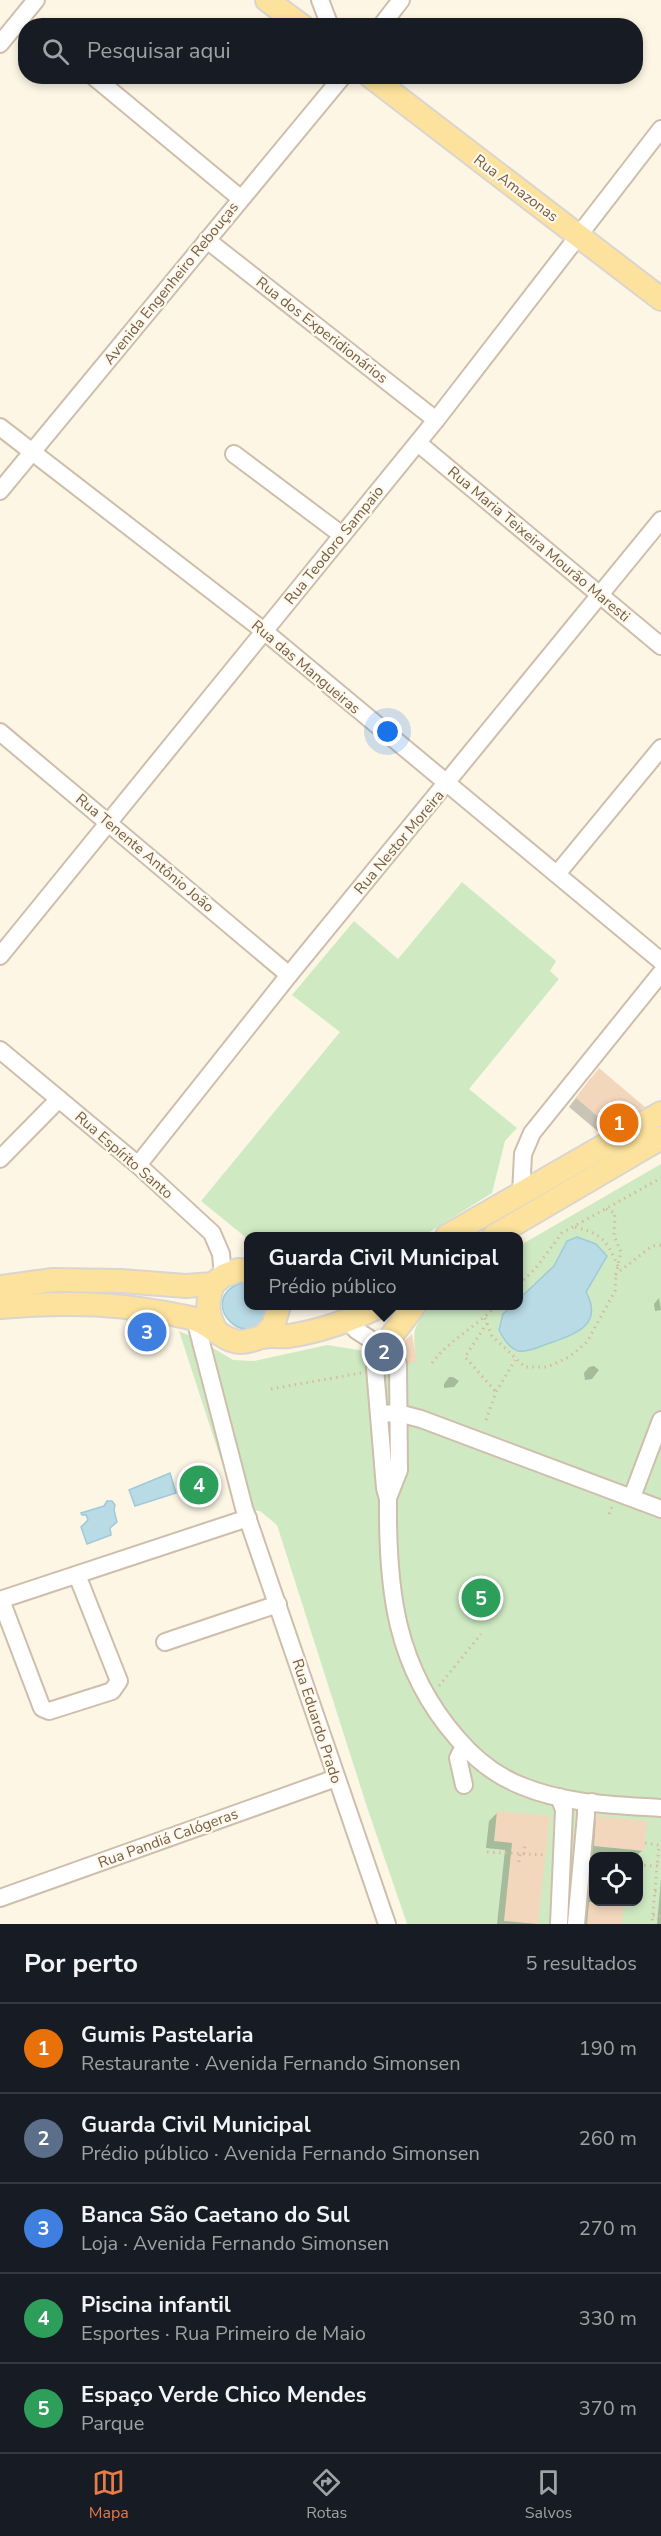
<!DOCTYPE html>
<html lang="pt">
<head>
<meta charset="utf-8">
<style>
	:root { --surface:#171b24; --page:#242831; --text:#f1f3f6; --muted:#9ea1a6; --line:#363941; --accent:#e87b48 }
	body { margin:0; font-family:"Nunito Sans",sans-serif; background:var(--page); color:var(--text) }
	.controls { position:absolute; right:18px; bottom:18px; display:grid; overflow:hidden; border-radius:12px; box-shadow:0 3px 9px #0003 }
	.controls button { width:54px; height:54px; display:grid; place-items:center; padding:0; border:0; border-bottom:2px solid var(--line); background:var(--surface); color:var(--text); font:30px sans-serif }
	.you { position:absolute; left:388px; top:732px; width:21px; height:21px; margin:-15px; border:4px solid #fff; border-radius:50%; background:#1a73e8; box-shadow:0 0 0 9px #1a73e833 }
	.badge { display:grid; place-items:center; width:39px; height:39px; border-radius:50%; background:var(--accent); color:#fff; font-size:20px; font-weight:700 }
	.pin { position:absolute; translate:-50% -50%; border:3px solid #fff; box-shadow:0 2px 6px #0006 }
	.popup { position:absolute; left:244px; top:1232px; width:279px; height:78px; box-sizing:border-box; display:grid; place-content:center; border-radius:12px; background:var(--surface); filter:drop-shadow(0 2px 4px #0005); font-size:20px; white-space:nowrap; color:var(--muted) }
	.popup b { font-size:22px; color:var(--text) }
	.popup::after { content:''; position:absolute; left:50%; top:100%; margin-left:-12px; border:12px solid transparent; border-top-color:var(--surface) }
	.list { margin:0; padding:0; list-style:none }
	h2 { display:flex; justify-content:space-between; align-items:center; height:78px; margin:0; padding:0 24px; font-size:26px }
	h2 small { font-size:20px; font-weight:400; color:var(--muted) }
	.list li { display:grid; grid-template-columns:39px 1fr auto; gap:18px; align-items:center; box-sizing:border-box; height:90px; padding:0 24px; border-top:2px solid var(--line) }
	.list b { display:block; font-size:22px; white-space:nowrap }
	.list p { margin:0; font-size:20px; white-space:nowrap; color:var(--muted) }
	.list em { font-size:20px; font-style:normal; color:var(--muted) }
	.icon { flex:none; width:33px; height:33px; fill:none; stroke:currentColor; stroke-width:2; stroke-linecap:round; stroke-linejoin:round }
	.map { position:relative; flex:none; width:661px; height:1924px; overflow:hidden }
	.search { position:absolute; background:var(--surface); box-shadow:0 3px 9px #0003; left:18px; right:18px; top:18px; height:66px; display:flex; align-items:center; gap:15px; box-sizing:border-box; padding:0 21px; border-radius:24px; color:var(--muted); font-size:22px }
	.sheet { height:528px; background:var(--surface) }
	nav { display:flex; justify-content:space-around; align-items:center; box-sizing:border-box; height:84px; border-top:2px solid var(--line); background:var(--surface); font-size:16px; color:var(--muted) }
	nav a { display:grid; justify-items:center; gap:3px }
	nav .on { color:var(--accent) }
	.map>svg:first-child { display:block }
	.green { fill:#cfeac3; fill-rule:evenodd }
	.water { fill:#b9dbe6; stroke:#9fcad8; stroke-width:1.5 }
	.shadow { fill:#0003 }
	.building { fill:#f2d7bc }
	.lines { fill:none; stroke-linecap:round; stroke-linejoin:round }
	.minor-tunnel { stroke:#dbd0be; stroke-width:16; stroke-dasharray:16 8; stroke-linecap:butt }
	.minor-casing { stroke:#cebeab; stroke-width:20 }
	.major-casing { stroke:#dbd5d0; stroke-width:26 }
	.path { stroke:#d7ba9f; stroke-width:3; stroke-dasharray:1.5 4.5; stroke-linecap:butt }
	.minor { stroke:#fff; stroke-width:16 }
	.major { stroke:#fce29c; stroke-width:22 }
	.labels { text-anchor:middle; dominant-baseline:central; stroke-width:4.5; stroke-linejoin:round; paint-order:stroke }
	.street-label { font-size:15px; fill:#765e49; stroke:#fff9eb }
</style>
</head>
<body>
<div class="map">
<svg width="661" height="1924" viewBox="0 0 661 1924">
	<rect width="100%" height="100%" fill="#fdf6e5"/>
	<g class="green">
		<polygon points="462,882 556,961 550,971 559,979 469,1089 517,1128 505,1141 492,1193 423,1236 249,1236 249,1240 201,1201 340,1032 292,995 354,921 398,959"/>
		<path d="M661 1164V1924H407L367 1807 277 1525 260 1511 237 1509 179 1331 198 1339 233 1360 254 1361 327 1345 365 1351 368 1369 416 1361C414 1331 410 1331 430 1306H519V1246ZM594 1856H638V1902H594Z"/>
	</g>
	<g class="water">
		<path d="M577 1237 596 1244 607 1256 586 1292C604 1325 575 1334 550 1343 540 1346 528 1353 518 1351 509 1348 503 1338 499 1330L503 1314 512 1306H519V1299L554 1266 567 1241Z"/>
		<path d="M241 1283H249V1306H268C253 1361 192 1301 241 1283Z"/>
		<polygon points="170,1473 176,1493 135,1506 129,1490"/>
		<polygon points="107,1501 112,1501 115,1505 114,1510 117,1522 110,1528 111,1535 87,1544 81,1527 88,1520 86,1515 82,1515 81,1513 104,1506"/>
	</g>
	<g class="shadow">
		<polygon points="591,1078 643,1107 635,1114 601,1134 569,1107"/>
		<polygon points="659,1298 661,1310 655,1311 654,1304"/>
		<polygon points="398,1348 415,1361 407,1363 402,1356 395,1354 388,1359 385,1366 377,1359 371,1358 365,1362 365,1350 372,1353"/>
		<polygon points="594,1366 599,1370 592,1379 585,1380 584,1373 589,1367"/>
		<polygon points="449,1377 453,1377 459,1381 454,1387 444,1388 444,1384"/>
		<polygon points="497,1813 549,1818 536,1924 497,1924 505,1850 486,1848 489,1821"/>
		<polygon points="597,1818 643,1850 636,1856 594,1856 594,1902 622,1902 620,1924 580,1924 589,1826"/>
		<polygon points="661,1879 661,1924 657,1924"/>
	</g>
	<g class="building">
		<polygon points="599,1068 645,1107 610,1127 576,1098"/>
		<polygon points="412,1334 417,1361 408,1363 404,1355 397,1354 389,1358 388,1366 379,1358 374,1358 367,1362 364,1348 372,1351 377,1351 383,1343 391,1347 398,1347"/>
		<polygon points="497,1811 550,1816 538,1924 504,1921 512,1843 494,1841"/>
		<polygon points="596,1816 647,1821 644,1851 594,1846"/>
		<polygon points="589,1902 624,1902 622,1924 587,1924"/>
	</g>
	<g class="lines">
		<g class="minor-tunnel">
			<polyline points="394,1337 398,1364"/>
			<polyline points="373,1341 375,1368"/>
		</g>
		<defs>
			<g id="minor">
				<polyline points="320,0 330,26"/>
				<polyline points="381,26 401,0"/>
				<polyline points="0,44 36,0"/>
				<polyline points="93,76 240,198"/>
				<polyline points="207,240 436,420"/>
				<polyline points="0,427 264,631 661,961"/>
				<polyline points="418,443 661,646"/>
				<polyline points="234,454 342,535"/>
				<polyline points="0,491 343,76"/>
				<polyline points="0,732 289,975"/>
				<polyline points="557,874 661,748"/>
				<polyline points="0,956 436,420 661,129"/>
				<polyline points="0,1050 138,1165 212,1233 221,1254 223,1276"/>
				<polyline points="0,1159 59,1099"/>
				<polyline points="138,1165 289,975 661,520"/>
				<polyline points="521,1194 523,1154 532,1133 661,973"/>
				<polyline points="195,1319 244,1508 387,1924"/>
				<polyline points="347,1320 356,1330 373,1341"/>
				<path d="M375 1368 385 1488 388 1499C387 1589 395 1667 457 1738 474 1758 496 1776 522 1786 565 1804 615 1805 661 1808"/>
				<polyline points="379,1414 398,1413 421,1419 661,1509"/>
				<polyline points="632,1497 661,1420"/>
				<polyline points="388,1498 399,1470 398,1364"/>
				<polyline points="0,1600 248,1518"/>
				<polyline points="1,1600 42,1708 49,1711 112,1691 119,1681 77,1575"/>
				<polyline points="165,1642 278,1604"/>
				<polyline points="464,1746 458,1758 464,1785"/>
				<polyline points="0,1898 336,1778"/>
				<polyline points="559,1924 564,1810 559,1797"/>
				<polyline points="576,1924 586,1815 586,1809 592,1802"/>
			</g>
			<g id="major">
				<polyline points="267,0 302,26"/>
				<polyline points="370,76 661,299"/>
				<polyline points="447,1236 661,1113"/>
				<polyline points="494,1236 661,1138"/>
				<path d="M213 1284C207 1301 206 1312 215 1329"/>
				<polyline points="0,1287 53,1280 121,1281 186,1286 213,1284 223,1276 238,1270 249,1271"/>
				<path d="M0 1307C68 1301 124 1303 191 1318 209 1322 222 1341 240 1342 249 1342 254 1339 262 1337 271 1335 280 1337 289 1336 321 1331 352 1320 380 1306"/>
				<polyline points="393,1334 414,1306"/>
				<polyline points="262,1337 273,1326 279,1306"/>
			</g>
		</defs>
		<use href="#minor" class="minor-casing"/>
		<use href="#major" class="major-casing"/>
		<g class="path">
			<polyline points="606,1209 615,1213 614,1236 621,1252 616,1274 652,1246 661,1245"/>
			<path d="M575 1227C603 1234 607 1241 618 1266"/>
			<polyline points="519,1284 535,1269 562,1233 661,1178"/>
			<polyline points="485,1318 492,1336 525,1367 547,1367 569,1357 587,1342 615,1291 616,1274"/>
			<polyline points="487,1323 465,1357 496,1392"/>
			<path d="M432 1363C449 1340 476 1327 496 1306"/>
			<polyline points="271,1389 361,1373"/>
			<polyline points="486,1420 496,1392 515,1360"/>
			<polyline points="609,1514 612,1507"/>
			<polyline points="439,1686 481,1634"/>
			<polyline points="645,1843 659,1845 657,1866"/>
			<polyline points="487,1852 546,1855"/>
			<polyline points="524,1854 525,1844"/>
			<polyline points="519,1862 520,1854"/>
			<polyline points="638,1865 657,1866 652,1924"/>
			<polyline points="655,1891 661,1892"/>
			<polyline points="653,1915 661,1916"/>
		</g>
		<use href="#minor" class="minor"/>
		<use href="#major" class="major"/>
	</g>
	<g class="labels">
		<g class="street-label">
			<text transform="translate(516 188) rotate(37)">Rua Amazonas</text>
			<text transform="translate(171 283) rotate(-51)">Avenida Engenheiro Rebouças</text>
			<text transform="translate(322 330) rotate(38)">Rua dos Experidionários</text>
			<text transform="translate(539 544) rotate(40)">Rua Maria Teixeira Mourão Maresti</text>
			<text transform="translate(334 545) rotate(-51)">Rua Teodoro Sampaio</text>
			<text transform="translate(306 667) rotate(40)">Rua das Mangueiras</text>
			<text transform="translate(399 842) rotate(-50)">Rua Nestor Moreira</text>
			<text transform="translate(145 853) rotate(40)">Rua Tenente Antônio João</text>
			<text transform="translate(124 1155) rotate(41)">Rua Espírito Santo</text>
			<text transform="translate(317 1721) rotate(72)">Rua Eduardo Prado</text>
			<text transform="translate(168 1838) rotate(-20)">Rua Pandiá Calógeras</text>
		</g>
	</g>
</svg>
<div class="controls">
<button><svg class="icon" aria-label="locate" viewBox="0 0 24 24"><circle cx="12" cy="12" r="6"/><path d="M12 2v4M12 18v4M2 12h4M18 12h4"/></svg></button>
</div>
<div class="you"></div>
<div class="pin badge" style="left:619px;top:1123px;background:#e8710a">1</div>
<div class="pin badge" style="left:384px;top:1352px;background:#5c6f8a">2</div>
<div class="popup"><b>Guarda Civil Municipal</b>Prédio público</div>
<div class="pin badge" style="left:147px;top:1332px;background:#3f7fe0">3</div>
<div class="pin badge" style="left:199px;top:1485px;background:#2e9e5b">4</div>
<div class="pin badge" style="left:481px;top:1598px;background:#2e9e5b">5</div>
<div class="search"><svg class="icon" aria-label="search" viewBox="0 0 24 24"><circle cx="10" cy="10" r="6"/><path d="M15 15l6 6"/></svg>Pesquisar aqui</div>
</div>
<section class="sheet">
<h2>Por perto<small>5 resultados</small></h2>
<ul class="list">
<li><span class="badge" style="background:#e8710a">1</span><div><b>Gumis Pastelaria</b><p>Restaurante · Avenida Fernando Simonsen</p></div><em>190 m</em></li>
<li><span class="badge" style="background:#5c6f8a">2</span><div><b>Guarda Civil Municipal</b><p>Prédio público · Avenida Fernando Simonsen</p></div><em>260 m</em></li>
<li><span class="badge" style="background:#3f7fe0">3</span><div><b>Banca São Caetano do Sul</b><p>Loja · Avenida Fernando Simonsen</p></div><em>270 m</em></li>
<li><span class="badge" style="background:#2e9e5b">4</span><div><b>Piscina infantil</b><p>Esportes · Rua Primeiro de Maio</p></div><em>330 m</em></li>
<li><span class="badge" style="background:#2e9e5b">5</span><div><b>Espaço Verde Chico Mendes</b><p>Parque</p></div><em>370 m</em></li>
</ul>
</section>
<nav>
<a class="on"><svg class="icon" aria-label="map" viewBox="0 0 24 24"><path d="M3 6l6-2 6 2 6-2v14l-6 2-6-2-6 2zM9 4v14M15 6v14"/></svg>Mapa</a>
<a><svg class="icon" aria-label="directions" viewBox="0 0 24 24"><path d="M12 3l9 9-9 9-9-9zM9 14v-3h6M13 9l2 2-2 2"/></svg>Rotas</a>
<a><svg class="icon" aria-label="saved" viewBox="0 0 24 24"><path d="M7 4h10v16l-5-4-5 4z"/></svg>Salvos</a>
</nav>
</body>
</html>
